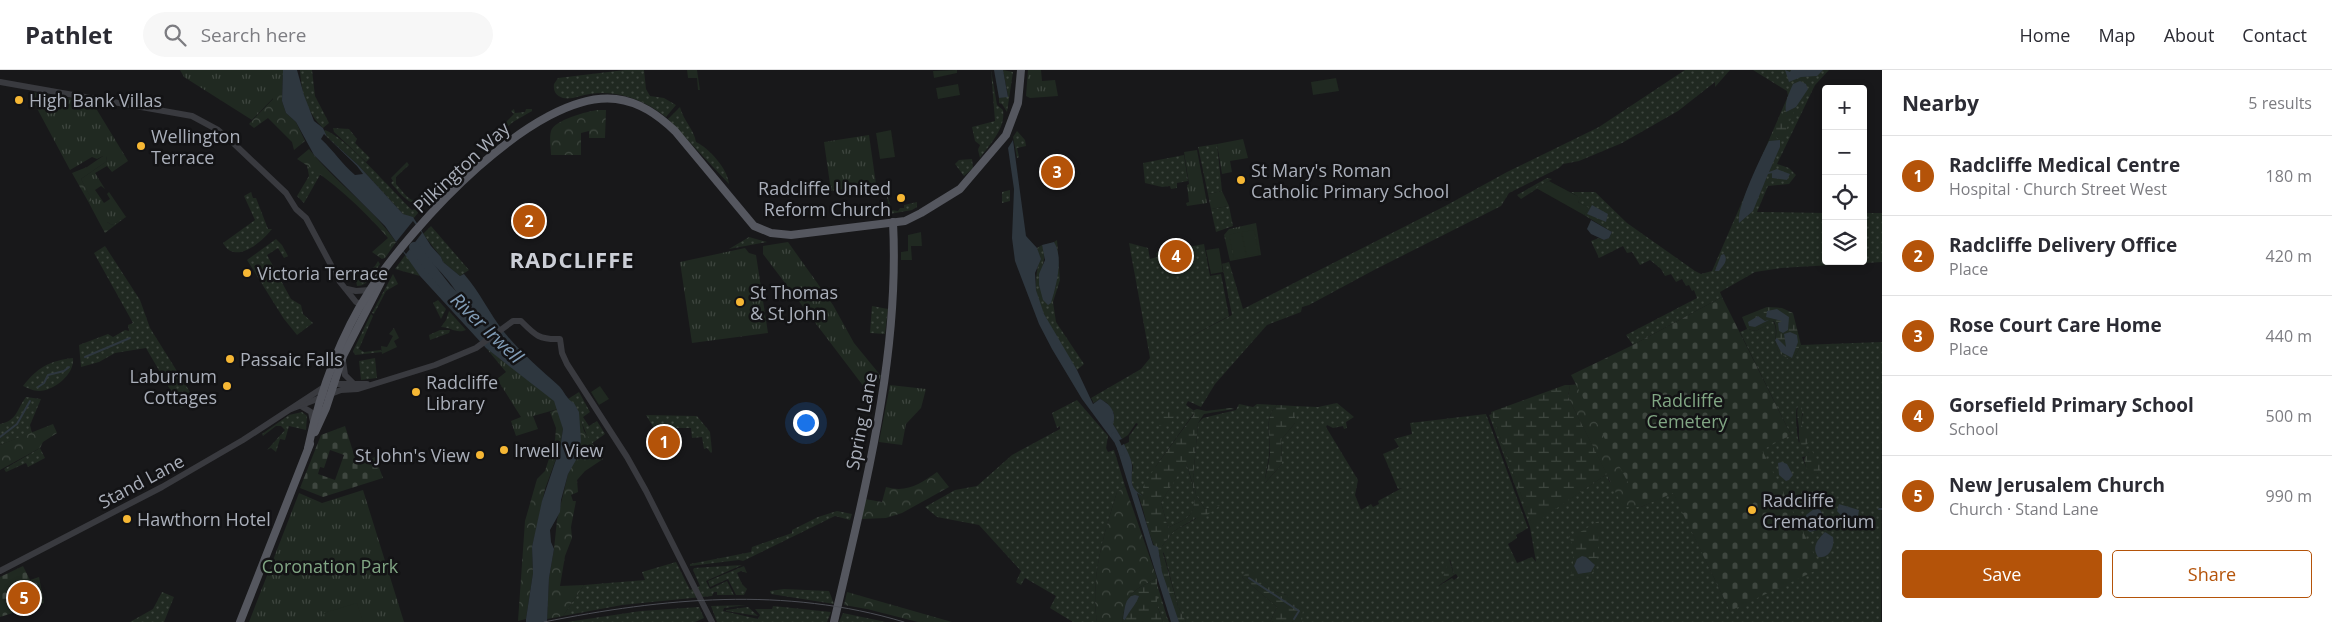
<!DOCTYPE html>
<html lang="en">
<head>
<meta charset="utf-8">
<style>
	:root { --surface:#fff; --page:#f7f7f7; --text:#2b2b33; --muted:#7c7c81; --line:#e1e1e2; --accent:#b45309 }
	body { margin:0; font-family:"Open Sans",sans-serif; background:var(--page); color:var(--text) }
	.controls { position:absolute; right:15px; top:15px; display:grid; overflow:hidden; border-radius:5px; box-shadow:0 2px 8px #0003 }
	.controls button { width:45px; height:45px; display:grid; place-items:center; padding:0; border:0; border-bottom:1px solid var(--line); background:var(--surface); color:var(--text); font:25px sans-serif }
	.you { position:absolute; left:805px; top:352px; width:18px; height:18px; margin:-12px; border:4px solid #fff; border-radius:50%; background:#1a73e8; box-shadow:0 0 0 8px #1a73e833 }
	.badge { display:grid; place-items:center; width:32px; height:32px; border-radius:50%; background:var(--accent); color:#fff; font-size:16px; font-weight:700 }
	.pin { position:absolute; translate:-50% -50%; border:2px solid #fff; box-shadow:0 1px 5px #0006 }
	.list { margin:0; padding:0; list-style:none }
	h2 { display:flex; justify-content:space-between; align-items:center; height:65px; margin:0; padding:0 20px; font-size:21px }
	h2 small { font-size:16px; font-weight:400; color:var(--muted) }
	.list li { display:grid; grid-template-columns:32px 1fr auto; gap:15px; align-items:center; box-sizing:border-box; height:80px; padding:0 20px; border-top:1px solid var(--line) }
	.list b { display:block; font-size:19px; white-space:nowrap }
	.list p { margin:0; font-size:16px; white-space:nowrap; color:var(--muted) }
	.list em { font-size:16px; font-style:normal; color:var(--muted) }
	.actions { display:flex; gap:10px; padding:15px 20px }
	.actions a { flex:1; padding:11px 0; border:1px solid var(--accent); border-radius:5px; text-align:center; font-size:18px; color:var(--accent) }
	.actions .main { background:var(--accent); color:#fff }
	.icon { flex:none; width:28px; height:28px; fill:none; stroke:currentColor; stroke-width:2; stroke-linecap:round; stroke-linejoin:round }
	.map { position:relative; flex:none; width:1882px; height:552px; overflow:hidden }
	header { display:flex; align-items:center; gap:30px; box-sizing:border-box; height:70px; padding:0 25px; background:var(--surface); border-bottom:1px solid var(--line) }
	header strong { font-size:24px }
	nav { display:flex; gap:28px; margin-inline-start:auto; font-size:18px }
	.search { width:350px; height:45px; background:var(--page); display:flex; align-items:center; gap:12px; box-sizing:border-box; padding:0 18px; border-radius:28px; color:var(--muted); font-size:19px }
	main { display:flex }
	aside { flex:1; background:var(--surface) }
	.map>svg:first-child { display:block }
	.grass { fill:url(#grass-dots); fill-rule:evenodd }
	.forest { fill:url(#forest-crowns) }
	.wetland { fill:url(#wetland-marsh); fill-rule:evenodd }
	.cemetery { fill:url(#cemetery-stones); fill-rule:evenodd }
	.park { fill:url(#park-tufts) }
	.garden { fill:#202921 }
	.water { fill:#2e373f; fill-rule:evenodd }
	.pier { fill:#18181a }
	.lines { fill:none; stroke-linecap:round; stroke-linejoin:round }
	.stream { stroke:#2e373f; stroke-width:2 }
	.canal { stroke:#2e373f; stroke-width:5.5 }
	.river { stroke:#2e373f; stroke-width:10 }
	.tertiary { stroke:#393a3f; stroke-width:6 }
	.primary { stroke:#55575f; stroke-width:8 }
	.tram { stroke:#4c4e55; stroke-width:1 }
	.poi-dot { fill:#f6b734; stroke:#131315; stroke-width:2 }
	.labels { text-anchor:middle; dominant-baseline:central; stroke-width:5; stroke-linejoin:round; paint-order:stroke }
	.poi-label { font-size:18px; fill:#aaafba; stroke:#131315; text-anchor:start }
	.street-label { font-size:18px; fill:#aaafba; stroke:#131315 }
	.park-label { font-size:18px; fill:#81a684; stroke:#131315 }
	.water-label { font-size:19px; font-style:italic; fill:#819cb6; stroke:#131315 }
	.district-label { font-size:22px; font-weight:bold; letter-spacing:1px; fill:#cbced6; stroke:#131315 }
</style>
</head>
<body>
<header>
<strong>Pathlet</strong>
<div class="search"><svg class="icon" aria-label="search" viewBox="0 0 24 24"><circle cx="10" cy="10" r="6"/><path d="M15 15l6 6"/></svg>Search here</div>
<nav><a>Home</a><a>Map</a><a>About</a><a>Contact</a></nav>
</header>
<main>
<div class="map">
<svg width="1882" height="552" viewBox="0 0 1882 552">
	<defs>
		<pattern id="grass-dots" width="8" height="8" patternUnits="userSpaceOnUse" patternTransform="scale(1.25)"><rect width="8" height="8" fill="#202921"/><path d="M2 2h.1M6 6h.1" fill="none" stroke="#3e463f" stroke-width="1.8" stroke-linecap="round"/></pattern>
		<pattern id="forest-crowns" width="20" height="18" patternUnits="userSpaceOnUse" patternTransform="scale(1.25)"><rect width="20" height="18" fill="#202921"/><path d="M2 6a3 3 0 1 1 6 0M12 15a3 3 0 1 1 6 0" fill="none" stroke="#3e463f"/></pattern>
		<pattern id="wetland-marsh" width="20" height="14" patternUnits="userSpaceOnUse" patternTransform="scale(1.25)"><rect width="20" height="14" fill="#202921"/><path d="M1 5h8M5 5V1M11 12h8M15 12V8" fill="none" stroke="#3e463f"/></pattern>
		<pattern id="cemetery-stones" width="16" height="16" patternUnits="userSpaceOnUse" patternTransform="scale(1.25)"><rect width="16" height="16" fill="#202921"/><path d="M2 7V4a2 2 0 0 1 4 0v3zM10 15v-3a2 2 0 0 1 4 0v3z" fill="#3e463f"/></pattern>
		<pattern id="park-tufts" width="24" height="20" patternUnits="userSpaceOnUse" patternTransform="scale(1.25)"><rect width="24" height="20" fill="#202921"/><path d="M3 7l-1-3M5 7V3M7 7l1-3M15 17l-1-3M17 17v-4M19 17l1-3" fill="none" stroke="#3e463f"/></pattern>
	</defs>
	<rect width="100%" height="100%" fill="#18181a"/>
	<g class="grass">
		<path d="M300 0H312L315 26 329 53 323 58C307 43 301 21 300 0Z"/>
		<path d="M625 0H644L646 19 650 26 664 28 676 35 666 47C644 30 618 20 590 24 581 25 572 30 563 28 556 26 553 21 554 14L558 8Z"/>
		<path d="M991 0 997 35 1003 40C1006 58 990 74 980 88L978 80 980 75 975 71 972 57 995 51Z"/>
		<polygon points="1003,0 1013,2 1007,42 1002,34 999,33 999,28 1008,26"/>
		<polygon points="1685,0 1730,0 1715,17 1715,12 1678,41 1622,73 1579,91 1563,94 1559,98 1509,123 1501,136 1374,200 1309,235 1302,237 1301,242 1267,255 1215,314 1201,337 1188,331 1186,335 1193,340 1194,343 1156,396 1144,426 1134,420 1131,409 1133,396 1123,375 1129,372 1129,366 1138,354 1136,353 1128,365 1122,369 1113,354 1114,343 1107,333 1100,329 1094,333 1091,328 1141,299 1150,288 1129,173 1148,178 1150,189 1157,187 1156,183 1204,174 1210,206 1221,204 1229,246 1169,278 1232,245 1222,194 1229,192 1243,239 1447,135 1507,102 1599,57"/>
		<polygon points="1753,0 1829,0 1815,15 1777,94 1789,98 1796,105 1789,114 1768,116 1757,142 1826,143 1826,191 1863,191 1863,143 1882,143 1882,192 1781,198 1755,202 1720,222 1722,227 1633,275 1626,265 1697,228 1694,220 1692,221 1689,215 1686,216 1682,209 1676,212 1671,204 1665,206 1661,199 1650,190 1640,195 1632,182 1627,183 1623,176 1599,188 1591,171 1599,168 1604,170 1609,168 1612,162 1584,145 1588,138 1578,132 1580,128 1571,122 1595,122 1627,153 1695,201 1701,204 1712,201 1788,26 1787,21"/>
		<path d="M680 37C684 52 694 59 696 72 709 78 728 99 729 114L668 49Z"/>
		<polygon points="514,39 515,43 525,42 526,39 532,39 532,41 513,52 502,62 499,62 498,60 514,44 511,41"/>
		<polygon points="333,58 349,59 357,69 355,73 370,88 366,92 334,62"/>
		<path d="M325 60C347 68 393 122 412 140L423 137 413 149 403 144 358 95 327 67 323 62Z"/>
		<polygon points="1017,61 1025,70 1026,76 1017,78 1019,87 1017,88 1013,67"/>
		<polygon points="1217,74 1222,121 1208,124 1198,77"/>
		<polygon points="1184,85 1188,111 1177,113 1177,118 1171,119 1170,116 1162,117 1145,113 1143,93"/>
		<polygon points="972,89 973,98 964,106 955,94 959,90"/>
		<path d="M407 92 409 95 396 107V114C412 132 412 137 430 117L433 120 462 93 464 98 429 134 427 132C410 139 402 125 391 113L393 111 391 108Z"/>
		<polygon points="307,95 321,103 304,133 297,126 309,106"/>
		<polygon points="1547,108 1552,109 1521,129 1517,125"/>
		<polygon points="885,116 888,120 887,124 892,140 898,141 900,138 904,138 904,135 917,132 917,137 912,140 890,144"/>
		<polygon points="1010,120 1010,131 1002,133 1002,122"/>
		<path d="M251 122 253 128H256L268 159H272C261 173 235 195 223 173L255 150 244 126Z"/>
		<polygon points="1229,136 1233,156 1216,162 1211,139"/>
		<polygon points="431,156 469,200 460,206 443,192 441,187 423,164"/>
		<polygon points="749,167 767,172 729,179"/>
		<polygon points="276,169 282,175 288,186 284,188 278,178 267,185 291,229 301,235 303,244 313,253 297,265 284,249 247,190"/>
		<path d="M1057 170 1060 210 1053 232 1056 252 1084 294 1077 300C1062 278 1041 246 1036 220 1034 205 1042 189 1037 178L1042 175 1045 185 1043 194 1055 219 1058 186 1054 172Z"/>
		<polygon points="105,176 140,230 150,258 195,330 181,338 146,278 115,283 99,292 81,297 79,275 108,264 113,267 125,260 129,261 128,255 133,253 94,183"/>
		<polygon points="406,184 420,206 395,199"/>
		<path d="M378 191 380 194C374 203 369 216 357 216L356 211 375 196Z"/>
		<polygon points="393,204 398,214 386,221 374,244 372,243"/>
		<polygon points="438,230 446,239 441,249 433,233"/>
		<polygon points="872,236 888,239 885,264 870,263"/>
		<path d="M449 241 466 260C456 264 450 257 441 257L446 250Z"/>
		<polygon points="371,244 373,246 359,279 364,282 381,280 382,282 355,285 353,281"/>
		<path d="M1773 251C1782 266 1764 280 1793 290L1801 275 1882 272 1881 552H1302L1287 525 1276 522 1251 500 1242 507 1277 537 1270 552H1186L1178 536 1162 476 1174 461 1197 448 1200 450 1210 441 1218 437 1205 439 1196 425 1193 409 1198 353 1203 348 1236 340 1239 334 1253 337 1257 334 1277 335C1262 350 1272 367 1269 385 1268 395 1265 404 1265 413L1282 394 1281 370 1295 353V336L1318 337 1337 333 1354 347 1346 352 1347 358 1344 359 1343 356 1333 358 1327 355 1326 357 1358 410 1355 425 1361 440 1371 434 1373 437 1379 434 1378 431 1402 418 1398 419 1383 384 1399 377 1394 369 1412 364 1410 353 1486 344 1528 458 1516 465 1517 468 1508 474 1517 493 1532 487 1536 492 1530 457 1489 345 1492 344 1532 454 1607 404 1609 411 1641 437 1673 422 1730 541 1761 380 1791 365 1740 262 1747 259 1756 261ZM1797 337 1803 344C1799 354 1805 361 1799 373 1797 366 1795 345 1797 337ZM1811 381 1818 404H1817L1806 397 1802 387 1809 386 1808 383ZM1450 489 1454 505 1456 504 1458 507 1454 510 1452 508 1437 517 1441 514Z"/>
		<polygon points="440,260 450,260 449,263 430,270 429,265"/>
		<path d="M73 288C75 304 54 321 39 321 33 321 28 318 23 316 38 297 49 291 73 288Z"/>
		<polygon points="375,288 377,308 361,310 359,291"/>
		<path d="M579 322 590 342 583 347 589 356 597 351 605 364 591 374C582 357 581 343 568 329Z"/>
		<path d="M26 327 41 329 30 355 32 363 0 375V354C18 350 16 340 26 327Z"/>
		<path d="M1077 330 1108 366 1106 378 1108 382 1114 380 1125 416 1117 422C1104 464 1090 507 1097 552H1073L1050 538 1056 526 1025 508 1021 515 1016 512 1021 501 979 455 937 447 925 437 955 420 977 416 1012 385 1060 359V356L1057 358 1052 343Z"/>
		<polygon points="302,342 307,346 306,360 289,356 285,370 280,369 276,382 271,378 267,380 285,360 281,356 276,356 263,366 262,364 289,345"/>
		<polygon points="646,345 697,346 710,362 712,381 711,383 707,378 704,379 702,367 692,368 691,358 667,358 658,365"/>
		<polygon points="40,378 45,388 28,397 26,393 6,402 4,399"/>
		<path d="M1186 392C1190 407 1201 434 1189 446 1184 451 1174 454 1168 458L1161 432Z"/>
		<polygon points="837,441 852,444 850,450 835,446 743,491 739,490 690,496 690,494 751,482 752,477 792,463 792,460 818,447"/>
		<polygon points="676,492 690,520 700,516 693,500 694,498 742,495 706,511 710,519 727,511 734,525 717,525 717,522 714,522 712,526 622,535 563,546 584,515 645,510 642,502"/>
		<polygon points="744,496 747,503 741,501 737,503 742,514 747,519 744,525 736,525 728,509 710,517 708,511"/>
		<polygon points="1157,514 1167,547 1169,552 1163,552 1157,535"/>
		<polygon points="784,519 829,521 834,534 771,524 770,521"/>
		<polygon points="162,522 174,527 164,552 130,552 153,539"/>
		<polygon points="746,535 724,538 723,541 758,549 760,545 755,539 772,539 773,536 831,542 827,552 717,552 711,536"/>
		<polygon points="699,537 704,548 695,552 567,552 641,541"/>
		<polygon points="748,537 758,546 726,541 726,540"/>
		<polygon points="843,543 881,551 885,552 839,552"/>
	</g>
	<g class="forest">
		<polygon points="272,0 283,0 282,31 286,43 296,52 305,71 294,80 292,72 268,48 254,58 249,54 273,29"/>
		<path d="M598 40H606L605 68H589V61L581 63V85H551C551 78 549 68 551 61 554 50 588 41 598 40Z"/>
		<path d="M309 79C335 112 372 137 396 172L385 188 382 189 372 182 388 168C361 137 333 111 297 89Z"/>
		<polygon points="103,86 106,86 107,91 81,109 93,131 89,133 72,103 87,97"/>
		<polygon points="127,146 105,163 99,152 107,152 112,155"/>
		<polygon points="1580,314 1639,427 1641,437 1623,437 1568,327 1570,315"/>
		<polygon points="558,339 563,359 560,378 545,419 536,461 532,477 533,503 526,549 518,551 525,451 537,409 545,401 555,370 556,358 550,342"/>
		<polygon points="579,342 584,361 603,389 585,401 577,410 578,422 571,425 573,431 576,431 571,457 572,468 565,486 560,516 584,515 563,546 547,549 549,508 554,479 557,450 568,404 579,380"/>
		<polygon points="53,354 57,363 43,372 40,378 0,400 0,375"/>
		<path d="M937 402 949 417 902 443 886 448 861 449 865 429 882 432 886 417C907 423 920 414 937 402Z"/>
		<path d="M1125 416 1157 508C1131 522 1127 522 1122 552H1097C1090 507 1104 464 1117 422Z"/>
		<polygon points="847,522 952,552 918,552 867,539 844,535"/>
	</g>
	<g class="wetland">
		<polygon points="1796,37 1784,65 1779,69 1772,65 1785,39 1786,42"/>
		<path d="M1767 237 1782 238 1793 243 1801 275 1793 290C1764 280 1782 268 1774 251L1756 261 1747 259 1742 247Z"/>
		<polygon points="1565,315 1570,315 1568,327 1607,404 1532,455 1491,342"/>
		<path d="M1800 329C1807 347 1793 356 1813 368L1803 378C1798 370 1799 367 1799 359 1798 347 1795 343 1800 329Z"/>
		<path d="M1277 335 1295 336V353L1281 370 1282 394 1264 414C1266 404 1269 393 1270 383 1271 366 1263 349 1277 335Z"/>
		<polygon points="1173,338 1176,341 1171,354 1159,356 1160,347 1168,339"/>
		<path d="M1230 338 1234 339 1204 344 1198 353 1193 409 1196 425 1205 439 1220 435 1200 451 1196 448 1174 461 1162 476 1166 479 1163 483 1178 536 1186 552H1179C1173 541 1157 496 1160 486 1147 467 1146 443 1137 422L1144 426 1143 417 1156 396 1194 344 1192 341 1197 339 1206 341ZM1186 393C1191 406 1200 434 1189 446 1184 451 1174 454 1168 458L1161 432Z"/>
		<polygon points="1811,379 1820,395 1821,401 1817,404 1811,404 1806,397 1804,389"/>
		<path d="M1600 450 1597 494 1592 503 1568 513C1574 498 1576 479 1569 466L1577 464Z"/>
		<polygon points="1449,489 1454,505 1441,514"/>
		<polygon points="1251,499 1276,522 1287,525 1303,538 1302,552 1270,552 1277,537 1242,507"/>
		<path d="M1157 508V535L1163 552H1122C1127 522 1131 522 1157 508Z"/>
	</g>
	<g class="cemetery">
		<polygon points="1722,227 1791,365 1762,380 1821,498 1730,541 1673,423 1641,437 1571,305 1633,275"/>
		<path d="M345 356 357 394 375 387 383 408 323 427 300 418 321 365ZM330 380 344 385 335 410 318 404 320 397 324 398Z"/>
		<polygon points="23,496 30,510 39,507 44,533 0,547 0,507"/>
	</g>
	<g class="park">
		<polygon points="180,0 283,0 281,20 252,50 184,7"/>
		<polygon points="1028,0 1041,0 1042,11 1055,10 1058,26 1030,28 1026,26"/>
		<polygon points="32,22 88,31 94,35 128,91 112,102 107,96 95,103 105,119 101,116 95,120 104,133 110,129 107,124 109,122 126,147 112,155 107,152 99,152 89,133 92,130 81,109 107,91 106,86 103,86 97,89 92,87 70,100 32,29"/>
		<polygon points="869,65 876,114 831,121 824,72"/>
		<polygon points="1243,69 1248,88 1230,91 1232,102 1222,104 1217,74"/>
		<polygon points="1197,80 1207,133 1187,136 1186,133 1189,132 1187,115 1189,114 1184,82"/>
		<polygon points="1222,121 1229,136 1211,139 1208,124"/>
		<polygon points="1256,153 1261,185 1230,191 1224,165 1229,159"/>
		<polygon points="788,172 833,235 854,273 881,306 875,317 868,318 864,317 763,184 763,176"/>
		<polygon points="745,178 749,183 756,185 768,263 692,273 680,192"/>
		<polygon points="394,258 399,268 394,271 397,277 382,284 381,276 387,277 393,266 389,264"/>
		<polygon points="486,278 554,330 558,339 533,346 538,359 516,366 511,351 521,347 497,309 506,302"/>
		<polygon points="890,315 926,319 921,338 906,354 902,375 879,372"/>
		<polygon points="363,420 404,552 249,552 299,423 322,433"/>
	</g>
	<g class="garden">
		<polygon points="687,0 697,0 700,20 698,20 697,8 688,8"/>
		<polygon points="957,0 957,3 934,8 933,1"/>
		<polygon points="1336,8 1339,21 1313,25 1311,12"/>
		<polygon points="958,14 960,25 938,29 936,18"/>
		<polygon points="891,60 895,87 880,89 876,63"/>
		<polygon points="1549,111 1581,128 1578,132 1589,138 1584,145 1536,118"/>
		<polygon points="1254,160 1259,184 1247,186 1242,162"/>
		<polygon points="921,162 922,176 911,176 912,190 901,190 901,182 908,181 908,165"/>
		<polygon points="1241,162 1246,186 1234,189 1229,165"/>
		<polygon points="1219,178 1223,202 1211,204 1206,180"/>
		<polygon points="600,316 609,329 599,335 591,322"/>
		<polygon points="357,533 363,552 326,552 324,543"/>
	</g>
	<g class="water">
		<path d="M283 0H297L304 25 314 51 323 58 327 67 358 95 403 144 413 147 431 176 441 187 443 192 460 206 464 204C480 222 489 243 504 262 520 282 540 299 559 316 564 321 567 330 574 333L579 342 581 371 576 390 568 404 561 430 560 442 550 460 551 472 554 479 549 508 547 552H526V549L533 503 532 477 542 431 560 378 563 359 554 331 486 278 420 206 385 156 314 85 296 52 286 43 282 31ZM324 64 357 96 363 104 355 105C342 94 334 81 321 69ZM422 186C434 192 457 219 462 232L458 233 439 216 421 188Z"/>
		<polygon points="994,0 1003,0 1008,27 999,28"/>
		<polygon points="1785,0 1790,2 1791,0 1823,0 1817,6 1801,7 1789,12"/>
		<path d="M1800 11 1806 14 1808 19 1796 37 1786 42C1784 33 1789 23 1793 14Z"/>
		<path d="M1013 70 1026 166 1037 178 1041 189 1035 203 1036 220 1044 244 1077 300 1093 334 1100 329C1110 334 1117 342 1113 354L1122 369 1114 372 1082 329 1052 279 1039 254 1015 191 1012 168 1014 119 1008 78Z"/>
		<path d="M1780 70V77L1769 102 1777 99 1790 104 1787 110 1772 108V103L1768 104 1753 141 1739 153C1736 138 1761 87 1769 71Z"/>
		<polygon points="1592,135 1608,144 1606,152 1587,144"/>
		<polygon points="1591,150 1612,162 1609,168 1604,170 1591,164 1587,159"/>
		<path d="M1054 172C1064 188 1056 216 1051 233L1048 235 1043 230 1039 215V204L1045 190 1042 175Z"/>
		<path d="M1724 184C1729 190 1723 196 1719 201H1715L1721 185Z"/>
		<polygon points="1777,239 1789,247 1788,260 1783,263 1779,261 1778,253 1782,251 1766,247 1767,241"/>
		<polygon points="1758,246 1765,251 1769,250 1755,257 1749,256 1748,252"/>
		<polygon points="1790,262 1797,265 1798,272 1792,288 1781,282 1775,270 1777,268 1786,277 1784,264"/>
		<path d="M1124 374C1127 381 1133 391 1132 398 1132 413 1129 417 1143 426L1137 423 1153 475 1158 477 1162 502 1179 552H1171L1117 378Z"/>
		<polygon points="1782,392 1787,394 1793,405 1789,410 1786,411 1779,405 1778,393"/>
		<polygon points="1839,434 1859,440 1858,447 1852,451 1846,451 1837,441"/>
		<polygon points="1819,438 1823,445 1817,460 1810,462 1806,459 1806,445 1814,439"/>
		<path d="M1825 462 1833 467C1835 477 1829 489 1818 487 1811 477 1818 469 1825 462Z"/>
		<polygon points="1582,486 1586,487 1595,495 1591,502 1578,504 1574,496 1577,489"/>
		<path d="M1135 525 1139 526C1136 535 1129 541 1125 550L1123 549C1125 540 1124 527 1135 525Z"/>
	</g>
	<polygon class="pier" points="413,151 422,163 406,184 396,172"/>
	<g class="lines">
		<g class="stream">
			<polyline points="85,287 130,268"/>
			<polyline points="38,317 44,313 48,305 64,301 69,297"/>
			<polyline points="0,367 17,354 30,331"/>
			<polyline points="1879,439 1882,439"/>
			<polyline points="1249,508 1299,541 1294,549"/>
		</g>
		<polyline class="canal" points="1114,365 1122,383"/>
		<polyline class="river" points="414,177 447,219 469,242"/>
		<g class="tertiary">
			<polyline points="0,12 192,46 218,60 229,69 286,123 296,139 306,148 340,212 356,232 366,236"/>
			<polyline points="347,219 356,221 370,220"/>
			<polyline points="343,291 345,305 353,313"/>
			<polyline points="301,336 311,342 313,352"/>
			<path d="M291 339 341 320 358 319 435 295 476 278 513 251H521C535 265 539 270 560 269L562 283 567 294 627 387 646 421 712 552"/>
			<polyline points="0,501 162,417 243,370 324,317 334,314 367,314"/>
		</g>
		<g class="primary">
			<polyline points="315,362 326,338 343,286 381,212"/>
			<path d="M308 378C320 322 339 268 370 220 411 157 535 19 616 29 640 32 658 45 675 61L754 156 771 163 791 165 905 151 921 143 960 119 1006 65 1018 33 1021 0"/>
			<polyline points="240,552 310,374"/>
			<path d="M834 552C864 421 900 288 893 152"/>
		</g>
		<path class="tram" d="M544 552C663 528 785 516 904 552"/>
	</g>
	<g class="poi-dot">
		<circle cx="19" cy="30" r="5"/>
		<circle cx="141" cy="76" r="5"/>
		<circle cx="1241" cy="110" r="5"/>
		<circle cx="901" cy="128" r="5"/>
		<circle cx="247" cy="203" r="5"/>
		<circle cx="740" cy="232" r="5"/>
		<circle cx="230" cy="289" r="5"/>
		<circle cx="227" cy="316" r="5"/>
		<circle cx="416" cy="322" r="5"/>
		<circle cx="504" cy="380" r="5"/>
		<circle cx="480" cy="385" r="5"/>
		<circle cx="1752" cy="440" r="5"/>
		<circle cx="127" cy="449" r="5"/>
	</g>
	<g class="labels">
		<g class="poi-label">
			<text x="29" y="30">High Bank Villas</text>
			<text x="151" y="66">Wellington<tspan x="151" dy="21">Terrace</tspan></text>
			<text x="1251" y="100">St Mary's Roman<tspan x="1251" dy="21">Catholic Primary School</tspan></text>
			<text x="891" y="118" text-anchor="end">Radcliffe United<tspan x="891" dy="21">Reform Church</tspan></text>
			<text x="257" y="203">Victoria Terrace</text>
			<text x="750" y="222">St Thomas<tspan x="750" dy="21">&amp; St John</tspan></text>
			<text x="240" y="289">Passaic Falls</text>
			<text x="217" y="306" text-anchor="end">Laburnum<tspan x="217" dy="21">Cottages</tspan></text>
			<text x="426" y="312">Radcliffe<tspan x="426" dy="21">Library</tspan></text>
			<text x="514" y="380">Irwell View</text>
			<text x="470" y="385" text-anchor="end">St John's View</text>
			<text x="1762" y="430">Radcliffe<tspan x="1762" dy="21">Crematorium</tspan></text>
			<text x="137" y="449">Hawthorn Hotel</text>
		</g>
		<g class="street-label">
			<text transform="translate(461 97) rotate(-43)">Pilkington Way</text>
			<text transform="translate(861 351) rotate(-79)">Spring Lane</text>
			<text transform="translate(141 411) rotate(-28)">Stand Lane</text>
		</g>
		<g class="park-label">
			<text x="1687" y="330">Radcliffe<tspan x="1687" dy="21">Cemetery</tspan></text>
			<text x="330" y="496">Coronation Park</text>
		</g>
		<g class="water-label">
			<text transform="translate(487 258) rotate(44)">River Irwell</text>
		</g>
		<g class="district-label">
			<text x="572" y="189">RADCLIFFE</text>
		</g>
	</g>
</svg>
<div class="controls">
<button>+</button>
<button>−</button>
<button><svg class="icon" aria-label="locate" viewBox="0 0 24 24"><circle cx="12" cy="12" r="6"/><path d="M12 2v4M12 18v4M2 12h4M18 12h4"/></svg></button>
<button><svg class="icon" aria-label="layers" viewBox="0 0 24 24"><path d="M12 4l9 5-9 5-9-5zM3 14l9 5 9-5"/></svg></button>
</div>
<div class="you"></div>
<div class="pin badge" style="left:664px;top:372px">1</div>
<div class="pin badge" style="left:529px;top:151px">2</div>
<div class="pin badge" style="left:1057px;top:102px">3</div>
<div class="pin badge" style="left:1176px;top:186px">4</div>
<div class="pin badge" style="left:24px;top:528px">5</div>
</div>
<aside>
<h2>Nearby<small>5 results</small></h2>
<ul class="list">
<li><span class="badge">1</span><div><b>Radcliffe Medical Centre</b><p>Hospital · Church Street West</p></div><em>180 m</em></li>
<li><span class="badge">2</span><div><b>Radcliffe Delivery Office</b><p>Place</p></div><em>420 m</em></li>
<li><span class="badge">3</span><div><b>Rose Court Care Home</b><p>Place</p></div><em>440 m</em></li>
<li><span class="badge">4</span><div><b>Gorsefield Primary School</b><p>School</p></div><em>500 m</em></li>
<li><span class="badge">5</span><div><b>New Jerusalem Church</b><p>Church · Stand Lane</p></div><em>990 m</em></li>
</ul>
<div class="actions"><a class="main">Save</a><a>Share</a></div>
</aside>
</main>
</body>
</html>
